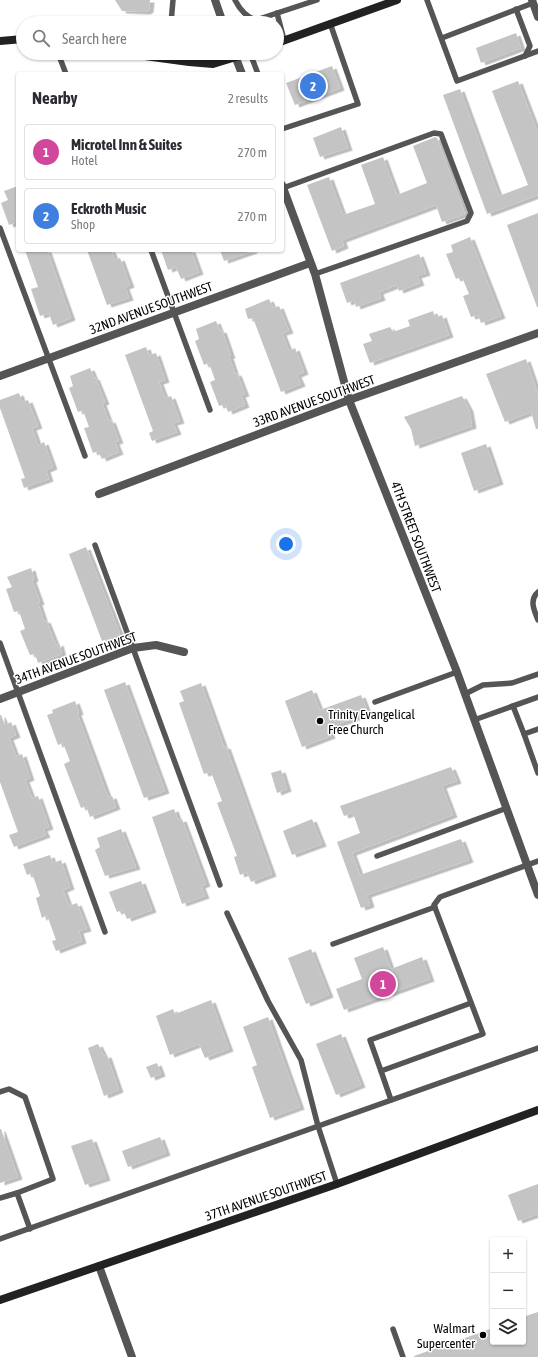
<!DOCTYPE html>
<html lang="en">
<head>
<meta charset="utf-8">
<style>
	:root { --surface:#fff; --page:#f7f7f7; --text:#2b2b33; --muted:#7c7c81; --line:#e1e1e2; --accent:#1a73e8 }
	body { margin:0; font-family:"Asap Condensed",sans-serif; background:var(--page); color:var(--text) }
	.controls { position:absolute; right:12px; bottom:12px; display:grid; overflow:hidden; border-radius:4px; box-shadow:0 1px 3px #0004 }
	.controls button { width:36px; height:36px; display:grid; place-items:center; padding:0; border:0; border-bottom:1px solid var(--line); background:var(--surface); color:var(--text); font:20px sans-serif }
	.you { position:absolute; left:286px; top:544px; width:14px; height:14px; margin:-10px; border:3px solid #fff; border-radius:50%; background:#1a73e8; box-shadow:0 0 0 6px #1a73e833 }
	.badge { display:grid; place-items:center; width:26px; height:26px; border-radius:50%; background:var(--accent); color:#fff; font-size:13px; font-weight:700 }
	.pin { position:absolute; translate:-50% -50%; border:2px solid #fff; box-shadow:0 1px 4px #0006 }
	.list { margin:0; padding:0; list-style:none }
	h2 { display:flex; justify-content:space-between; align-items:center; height:52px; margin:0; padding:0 16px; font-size:17px }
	h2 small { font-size:13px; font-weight:400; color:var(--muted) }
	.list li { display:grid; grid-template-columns:26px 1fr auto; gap:12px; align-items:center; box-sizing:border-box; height:56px; margin:0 8px 8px; padding:0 8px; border:1px solid var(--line); border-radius:4px }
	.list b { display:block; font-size:15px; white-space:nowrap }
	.list p { margin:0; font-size:13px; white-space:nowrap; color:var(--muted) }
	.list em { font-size:13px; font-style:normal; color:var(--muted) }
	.icon { flex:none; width:22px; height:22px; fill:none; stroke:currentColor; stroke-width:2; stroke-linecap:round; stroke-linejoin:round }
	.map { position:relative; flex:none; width:538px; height:1357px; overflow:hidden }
	.search { position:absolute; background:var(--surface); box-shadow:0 1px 3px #0004; left:16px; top:16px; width:268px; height:44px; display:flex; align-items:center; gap:10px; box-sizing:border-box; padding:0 14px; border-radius:22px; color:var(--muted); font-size:15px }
	.panel { position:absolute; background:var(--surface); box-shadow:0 1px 3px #0004; left:16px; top:72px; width:268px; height:180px; border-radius:4px }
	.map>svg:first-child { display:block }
	.building { fill:#c4c4c4; filter:url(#shadow) }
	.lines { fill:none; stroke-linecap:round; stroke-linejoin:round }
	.lane { stroke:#555; stroke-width:5.5 }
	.street { stroke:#555; stroke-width:8 }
	.secondary { stroke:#222; stroke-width:8 }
	.poi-dot { fill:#000; stroke:#fff; stroke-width:1.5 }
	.labels { text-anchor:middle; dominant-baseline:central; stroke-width:3; stroke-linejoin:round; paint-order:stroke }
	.street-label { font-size:13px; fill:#000; stroke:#fff }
	.poi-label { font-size:13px; fill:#000; stroke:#fff; text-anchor:start }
</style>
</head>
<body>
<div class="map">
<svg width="538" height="1357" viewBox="0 0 538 1357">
	<defs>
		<filter id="shadow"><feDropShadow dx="4.5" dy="2.5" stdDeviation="0" flood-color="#0004"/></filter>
	</defs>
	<rect width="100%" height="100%" fill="#fff"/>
	<g class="building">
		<polygon points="115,0 150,0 149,10 146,12 122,11"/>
		<polygon points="516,33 521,48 481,63 476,48"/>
		<polygon points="332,66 340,88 295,105 286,83"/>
		<polygon points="518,81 538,133 538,195 487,214 443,95 460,89 499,196 528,185 492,91"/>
		<polygon points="341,127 348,148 320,157 313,138"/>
		<polygon points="435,137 437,138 465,214 442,222 436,205 342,240 344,246 332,251 307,185 329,177 343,215 375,204 361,165 383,157 397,195 427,183 413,146"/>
		<polygon points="18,186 18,222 9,225 1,203 8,200 4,191"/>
		<polygon points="538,213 538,307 537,307 507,225"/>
		<polygon points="470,237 501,316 481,323 478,315 471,317 463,296 469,294 462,277 456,279 446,254 453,252 451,245"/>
		<polygon points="25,250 47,250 71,318 53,325 49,313 40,316 31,289 38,287"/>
		<polygon points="87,250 111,250 115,260 120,258 130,285 125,287 129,298 107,305"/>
		<polygon points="161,250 191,250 199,272 181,279 176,267 168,270"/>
		<polygon points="220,250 253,250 253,251 224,261"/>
		<polygon points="419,254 426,273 417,276 420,283 399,291 397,285 379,292 381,298 356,307 354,300 347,303 340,283"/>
		<polygon points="269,299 273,308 279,306 289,331 282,333 289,351 295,348 304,372 297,375 301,384 281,392 253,318 248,319 245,309"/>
		<polygon points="433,311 435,318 442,315 449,335 370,363 363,344 372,341 369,334 390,327 393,332 410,326 408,320"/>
		<polygon points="216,321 220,331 222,330 231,356 229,356 235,374 237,373 245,394 241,395 245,405 228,412 225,404 219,406 210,382 215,380 209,363 204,365 195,341 199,339 196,329"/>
		<polygon points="146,347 149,355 156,353 165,380 159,382 165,398 171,396 180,421 173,423 177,432 152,441 149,433 153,431 125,355"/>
		<polygon points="526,359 538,394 538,429 536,429 531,412 505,422 486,374"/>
		<polygon points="90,368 94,378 95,377 105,402 102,403 109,421 111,420 119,441 115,442 119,452 102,459 98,451 93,453 84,428 89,427 83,410 78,412 69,388 73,386 70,376"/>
		<polygon points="19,393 22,402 28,400 38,426 32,428 38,445 44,442 53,467 46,470 49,479 24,488 21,479 25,478 0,408 0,400"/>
		<polygon points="462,396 469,409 472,426 415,446 411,429 404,417"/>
		<polygon points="486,444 499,482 474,491 461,453"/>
		<polygon points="86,547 120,634 102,641 69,554"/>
		<polygon points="31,568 34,579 32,580 40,602 38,603 44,621 46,620 56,645 59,643 62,654 38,663 35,654 30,655 20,631 25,629 19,611 14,612 6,589 12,587 7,577"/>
		<polygon points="125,682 165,791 144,798 104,690"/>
		<polygon points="201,683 224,747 226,746 272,874 251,882 247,872 240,875 234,857 237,856 217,803 222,801 211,772 204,774 179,703 184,701 180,691"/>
		<polygon points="312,690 320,710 361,695 368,713 328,728 331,736 302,747 285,701"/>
		<polygon points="75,701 79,712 77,713 108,797 112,796 116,807 90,817 86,806 81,808 64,764 70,761 63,743 58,745 47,715 53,713 52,710"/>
		<polygon points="0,715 1,715 5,725 11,722 16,735 9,738 16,756 22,754 30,778 25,780 32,798 38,796 49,827 43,829 46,835 14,847 9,835 18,832 0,782"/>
		<polygon points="451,767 457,781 442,786 453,815 352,853 360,875 461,839 469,860 367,895 370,905 361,908 337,842 360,833 353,813 344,816 340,806"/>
		<polygon points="281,770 287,789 277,793 271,773"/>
		<polygon points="174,809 178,820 182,819 206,884 201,886 205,896 182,904 152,817"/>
		<polygon points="312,819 322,844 292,855 283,831"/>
		<polygon points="121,829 136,867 105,876 95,850 100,847 97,838"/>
		<polygon points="50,855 53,863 61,860 70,887 63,890 69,906 77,903 87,929 79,931 82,941 56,951 52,941 56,940 47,915 42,918 36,898 40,896 32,873 27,875 23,864"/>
		<polygon points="141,881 152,910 127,919 123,910 117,912 109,892"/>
		<polygon points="383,947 391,969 422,957 430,979 344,1010 336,989 362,979 354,958"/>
		<polygon points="311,949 329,995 306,1004 288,958"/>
		<polygon points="211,1000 229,1049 205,1058 199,1044 170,1055 156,1016 173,1009 175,1014"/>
		<polygon points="268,1017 300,1107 270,1118 252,1067 257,1065 243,1027"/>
		<polygon points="341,1034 361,1085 336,1095 316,1044"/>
		<polygon points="98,1044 104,1056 107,1055 119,1090 104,1096 88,1048"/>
		<polygon points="157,1063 161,1074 151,1078 146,1067"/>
		<polygon points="0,1129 1,1129 18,1177 0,1183"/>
		<polygon points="160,1137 166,1153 128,1167 122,1151"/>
		<polygon points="92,1139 106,1178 85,1185 71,1146"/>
		<polygon points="538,1184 538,1214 518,1221 508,1195"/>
		<polygon points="538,1312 538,1357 414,1357 414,1356 493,1328 493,1342 523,1342 523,1317"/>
	</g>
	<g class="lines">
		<g class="lane">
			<path d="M235 0C240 10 246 17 256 20L317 0"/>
			<polyline points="427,0 457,81 538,51"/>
			<polyline points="516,9 530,46 525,56"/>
			<polyline points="277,13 284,40"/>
			<polyline points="171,23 173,0"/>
			<polyline points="442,38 533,3"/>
			<polyline points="58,53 66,74"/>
			<polyline points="250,53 258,74"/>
			<polyline points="282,129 358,104 330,23"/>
			<polyline points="283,188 434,133 441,134 471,213 467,221 315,274"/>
			<polyline points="0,228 85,456"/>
			<polyline points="151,250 210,410"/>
			<polyline points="95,545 220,885"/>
			<path d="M538 592C529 600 534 610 538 620"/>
			<polyline points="0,643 105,932"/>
			<polyline points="465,694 483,685 512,683 538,674"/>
			<polyline points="375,702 457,672"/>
			<polyline points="513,706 524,734"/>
			<polyline points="474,720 538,697"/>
			<polyline points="538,729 524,734 538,773"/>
			<polyline points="377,856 507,808"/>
			<polyline points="227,913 268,1001 301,1060 318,1126 337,1184"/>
			<polyline points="333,944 435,907"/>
			<polyline points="381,1071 370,1040 471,1003"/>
			<polyline points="0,1092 9,1089 25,1097 53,1179 17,1193 30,1229"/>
			<polyline points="391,1100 381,1071 483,1034 434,905 440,897 538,861"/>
			<polyline points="0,1198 17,1193"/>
			<polyline points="0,1239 538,1048"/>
			<polyline points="393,1329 403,1357"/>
		</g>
		<g class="street">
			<polyline points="215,0 223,23"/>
			<polyline points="532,0 538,17"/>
			<polyline points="234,53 242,74"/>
			<polyline points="282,185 315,274 349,400 457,672 538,895"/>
			<polyline points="0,376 310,263"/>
			<polyline points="99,494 349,400 538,333"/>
			<polyline points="0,699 133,648 156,645 184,652"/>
			<polyline points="99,1266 132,1357"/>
		</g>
		<g class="secondary">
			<polyline points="0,41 23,39"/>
			<polyline points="277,43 397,0"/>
			<polyline points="123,53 189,62 213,64 249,53"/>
			<polyline points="0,1300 337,1184 538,1110"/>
		</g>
	</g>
	<g class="poi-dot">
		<circle cx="320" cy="721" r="4"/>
		<circle cx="483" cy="1335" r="4"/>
	</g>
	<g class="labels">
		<g class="street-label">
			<text transform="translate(151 308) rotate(-20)">32ND AVENUE SOUTHWEST</text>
			<text transform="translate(314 401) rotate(-20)">33RD AVENUE SOUTHWEST</text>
			<text transform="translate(416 537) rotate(69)">4TH STREET SOUTHWEST</text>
			<text transform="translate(76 658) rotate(-20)">34TH AVENUE SOUTHWEST</text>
			<text transform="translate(266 1196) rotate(-19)">37TH AVENUE SOUTHWEST</text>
		</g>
		<g class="poi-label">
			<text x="328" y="714">Trinity Evangelical<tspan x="328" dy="15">Free Church</tspan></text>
			<text x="475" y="1328" text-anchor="end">Walmart<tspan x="475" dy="15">Supercenter</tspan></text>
		</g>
	</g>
</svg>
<div class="controls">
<button>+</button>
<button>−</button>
<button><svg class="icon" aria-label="layers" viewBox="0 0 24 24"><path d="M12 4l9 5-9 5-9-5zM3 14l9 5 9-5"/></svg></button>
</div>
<div class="you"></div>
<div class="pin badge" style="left:383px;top:984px;background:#d1479c">1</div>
<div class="pin badge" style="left:313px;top:86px;background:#3f7fe0">2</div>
<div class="search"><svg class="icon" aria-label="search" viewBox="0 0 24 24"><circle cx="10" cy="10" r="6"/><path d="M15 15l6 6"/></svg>Search here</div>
<section class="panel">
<h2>Nearby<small>2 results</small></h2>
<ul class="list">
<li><span class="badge" style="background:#d1479c">1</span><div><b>Microtel Inn &amp; Suites</b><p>Hotel</p></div><em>270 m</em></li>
<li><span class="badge" style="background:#3f7fe0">2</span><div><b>Eckroth Music</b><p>Shop</p></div><em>270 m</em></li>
</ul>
</section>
</div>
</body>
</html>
